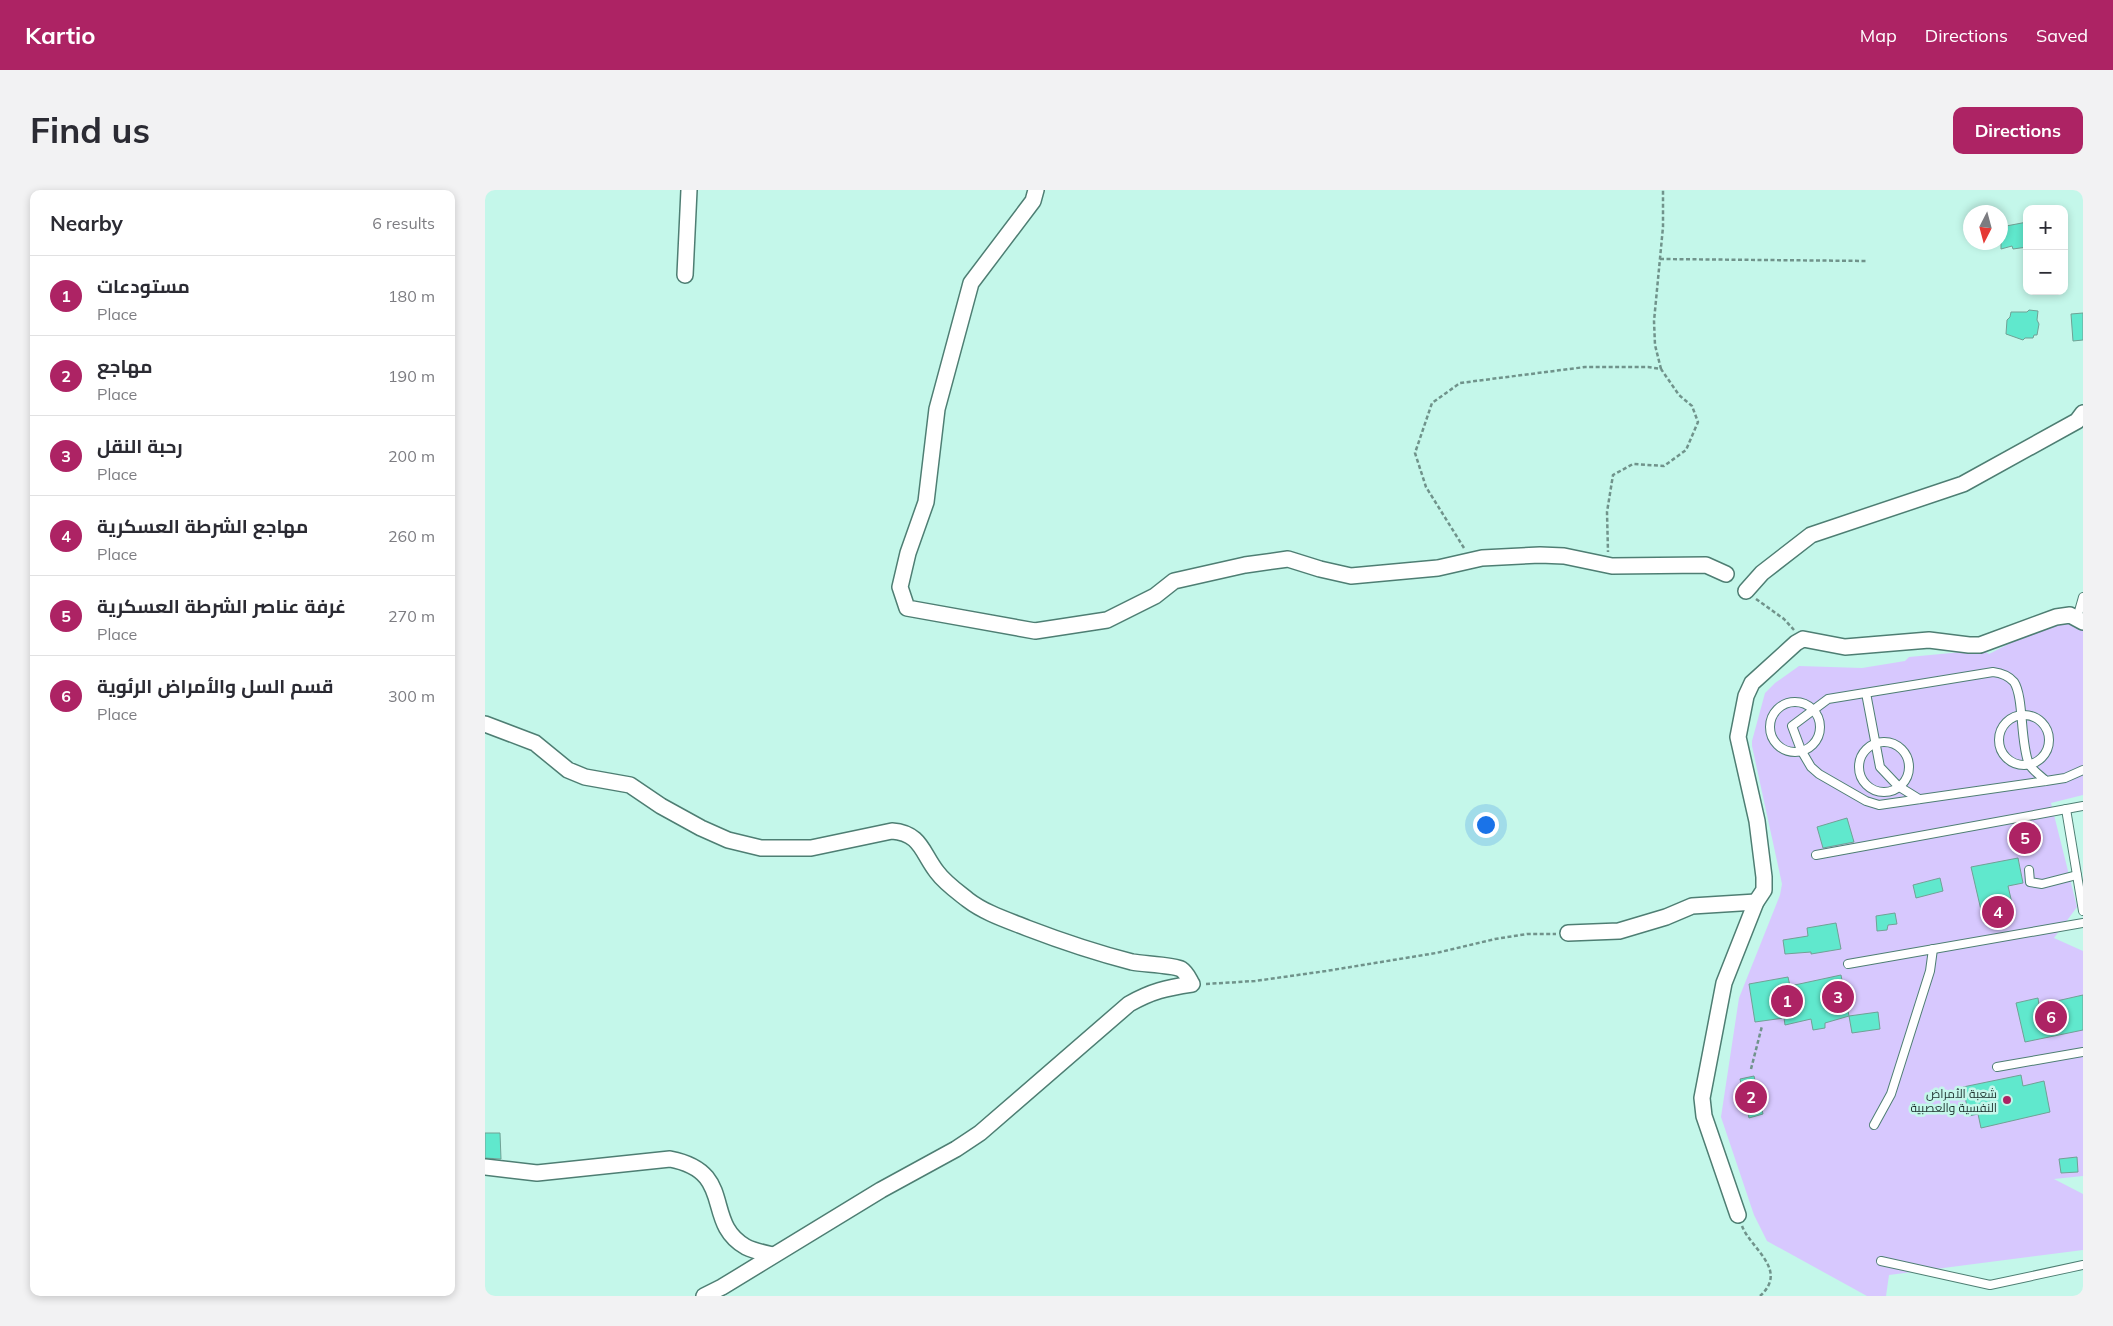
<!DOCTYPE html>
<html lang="en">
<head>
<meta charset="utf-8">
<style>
	:root { --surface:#fff; --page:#f2f2f3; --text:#2b2b33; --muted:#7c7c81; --line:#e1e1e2; --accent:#ad2364 }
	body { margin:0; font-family:Mulish,Cairo,sans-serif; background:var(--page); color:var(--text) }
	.controls { position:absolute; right:15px; top:15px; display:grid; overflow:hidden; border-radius:10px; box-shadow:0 2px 8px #0003 }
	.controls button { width:45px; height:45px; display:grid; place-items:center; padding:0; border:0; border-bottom:1px solid var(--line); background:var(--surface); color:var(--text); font:25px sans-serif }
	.compass { position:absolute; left:1478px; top:15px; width:45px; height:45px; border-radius:50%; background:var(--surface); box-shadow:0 2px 8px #0003; rotate:186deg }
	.you { position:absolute; left:1000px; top:634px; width:18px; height:18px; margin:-12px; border:4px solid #fff; border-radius:50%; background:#1a73e8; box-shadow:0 0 0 8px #1a73e833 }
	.badge { display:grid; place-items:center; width:32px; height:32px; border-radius:50%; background:var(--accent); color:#fff; font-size:16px; font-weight:700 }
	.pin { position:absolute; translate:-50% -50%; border:2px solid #fff; box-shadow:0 1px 5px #0006 }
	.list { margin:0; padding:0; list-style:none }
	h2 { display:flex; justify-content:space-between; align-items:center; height:65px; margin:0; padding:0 20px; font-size:21px }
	h2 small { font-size:16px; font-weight:400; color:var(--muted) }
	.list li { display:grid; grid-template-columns:32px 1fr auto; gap:15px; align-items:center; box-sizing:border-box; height:80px; padding:0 20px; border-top:1px solid var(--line) }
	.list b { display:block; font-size:19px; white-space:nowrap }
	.list p { margin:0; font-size:16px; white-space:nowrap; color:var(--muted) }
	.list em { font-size:16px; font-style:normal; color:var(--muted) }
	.map { position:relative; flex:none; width:1598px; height:1106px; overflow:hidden; border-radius:10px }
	header { display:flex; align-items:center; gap:30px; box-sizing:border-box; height:70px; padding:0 25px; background:var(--accent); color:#fff }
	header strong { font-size:24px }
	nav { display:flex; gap:28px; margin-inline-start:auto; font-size:18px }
	.intro { display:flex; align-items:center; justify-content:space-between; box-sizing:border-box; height:120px; padding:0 30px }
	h1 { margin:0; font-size:35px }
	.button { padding:12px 22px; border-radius:10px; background:var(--accent); color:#fff; font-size:18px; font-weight:700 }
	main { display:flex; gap:30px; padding:0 30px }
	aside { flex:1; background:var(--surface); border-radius:10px; box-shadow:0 2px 8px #0003 }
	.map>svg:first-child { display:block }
	.green { fill:#d7c8fe }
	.building { fill:#60e8cd; stroke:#71a195 }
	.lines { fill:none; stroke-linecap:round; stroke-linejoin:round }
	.service-casing { stroke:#4e7e73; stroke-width:10 }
	.minor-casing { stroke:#4e7e73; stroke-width:18 }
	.path { stroke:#70938b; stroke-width:2.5; stroke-dasharray:4 2.5; stroke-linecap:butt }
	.service { stroke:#fff; stroke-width:8 }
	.minor { stroke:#fff; stroke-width:15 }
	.poi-dot { fill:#ad2364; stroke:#c4f7ea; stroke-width:2 }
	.labels { text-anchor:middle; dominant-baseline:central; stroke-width:5; stroke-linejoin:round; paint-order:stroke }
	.poi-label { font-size:12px; fill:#1d312d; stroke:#c4f7ea; text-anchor:end }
</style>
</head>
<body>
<header>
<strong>Kartio</strong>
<nav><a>Map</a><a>Directions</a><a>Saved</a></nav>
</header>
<div class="intro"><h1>Find us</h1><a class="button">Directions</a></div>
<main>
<aside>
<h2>Nearby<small>6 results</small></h2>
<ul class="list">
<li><span class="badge">1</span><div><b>مستودعات</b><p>Place</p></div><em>180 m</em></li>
<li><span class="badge">2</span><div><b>مهاجع</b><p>Place</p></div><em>190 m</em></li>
<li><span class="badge">3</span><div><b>رحبة النقل</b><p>Place</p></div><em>200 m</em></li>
<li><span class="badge">4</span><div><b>مهاجع الشرطة العسكرية</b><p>Place</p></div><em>260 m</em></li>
<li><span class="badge">5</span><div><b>غرفة عناصر الشرطة العسكرية</b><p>Place</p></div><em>270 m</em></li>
<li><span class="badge">6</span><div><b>قسم السل والأمراض الرئوية</b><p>Place</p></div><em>300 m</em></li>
</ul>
</aside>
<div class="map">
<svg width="1598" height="1106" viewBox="0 0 1598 1106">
	<rect width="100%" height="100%" fill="#c4f7ea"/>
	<polygon class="green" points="1576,427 1595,435 1598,441 1598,605 1566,613 1592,717 1569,748 1598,761 1598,986 1569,989 1598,1004 1598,1060 1404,1085 1401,1106 1382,1106 1282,1051 1269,1025 1236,927 1254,808 1295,705 1297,694 1267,556 1267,551 1280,503 1290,493 1314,476 1377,478 1420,471 1424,467 1498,460 1504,464"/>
	<g class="building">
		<polygon points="1542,32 1542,57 1528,59 1527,56 1516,59 1516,37"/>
		<polygon points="1544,120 1553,121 1552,130 1554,134 1552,145 1549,145 1548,148 1540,148 1538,150 1521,144 1522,130 1525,127 1526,122 1542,122"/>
		<polygon points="1598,123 1598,150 1588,151 1586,124"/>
		<polygon points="1362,628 1369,652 1338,658 1332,637"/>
		<polygon points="1551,637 1554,655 1529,658 1527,641"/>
		<polygon points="1533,668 1538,693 1523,696 1530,726 1499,733 1486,677"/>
		<polygon points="1455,688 1458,701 1431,708 1428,695"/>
		<polygon points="1410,723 1412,734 1403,735 1402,740 1392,741 1391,726"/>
		<polygon points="1351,733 1356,759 1326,764 1326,762 1300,764 1298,750 1323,746 1322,738"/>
		<polygon points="1356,785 1364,826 1340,833 1340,838 1328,840 1326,829 1300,835 1299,828 1270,832 1264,794 1303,787 1305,796"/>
		<polygon points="1598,805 1598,840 1540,852 1531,813 1553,808 1554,815"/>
		<polygon points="1393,822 1395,839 1367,843 1364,826"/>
		<polygon points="1536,885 1538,896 1559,891 1565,922 1496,938 1493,924 1484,926 1478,897"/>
		<polygon points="1269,886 1278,924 1264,928 1255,889"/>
		<polygon points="0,943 15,943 16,969 0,968"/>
		<polygon points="1592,967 1593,982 1576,983 1574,969"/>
	</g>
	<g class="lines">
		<defs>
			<g id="service">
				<polyline points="1592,428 1598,407"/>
				<polyline points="1381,503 1395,577 1413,596 1434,609"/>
				<circle cx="1310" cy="537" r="25"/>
				<circle cx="1539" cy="550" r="25"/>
				<circle cx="1399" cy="577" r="25"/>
				<path d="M1561 591C1556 586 1547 580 1544 574 1535 553 1539 507 1529 492 1523 485 1516 483 1508 482L1343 509 1307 536 1316 560 1326 577 1334 584 1381 611 1394 615 1561 591 1580 588 1598 580"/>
				<polyline points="1581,619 1598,721"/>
				<polyline points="1331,665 1598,616"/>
				<polyline points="1544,680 1545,692 1557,694 1592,685"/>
				<polyline points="1363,774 1598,733"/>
				<polyline points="1512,877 1598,862"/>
				<polyline points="1389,935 1406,904 1445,781 1448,759"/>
				<polyline points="1396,1071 1505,1095 1598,1075"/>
			</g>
			<g id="minor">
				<polyline points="551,0 548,11 486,93 452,219 441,312 423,363 415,397 422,418 550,441 622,430 670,406 689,391 760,375 803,369 835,379 866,386 953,378 997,368 1055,365 1079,366 1127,376 1221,375 1241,384"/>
				<polyline points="200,85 204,0"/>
				<polyline points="1261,401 1277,383 1326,345 1478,294 1592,231 1598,223"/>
				<path d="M0 534 50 553 83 580 100 587 145 595 176 616 216 638 243 650 276 658H326L407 641C436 643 437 663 452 682 460 693 473 702 483 710 500 723 522 730 542 738 576 751 612 763 647 772 658 774 689 775 696 779 702 783 704 789 707 794 681 798 667 801 644 814L495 943 471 959 396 1000 237 1097 219 1106"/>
				<polyline points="1083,743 1134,741 1181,727 1207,716 1271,712"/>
				<path d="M0 977 52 983 185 969C252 982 217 1032 261 1057 269 1061 279 1063 288 1065"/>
				<polyline points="1253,1025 1219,926 1217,908 1239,793 1271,712 1279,700 1279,687 1272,631 1253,547 1261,506 1267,493 1311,453 1318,449 1360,457 1444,450 1484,455 1495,455 1571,427 1585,425 1598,432"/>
			</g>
		</defs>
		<use href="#service" class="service-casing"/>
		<use href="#minor" class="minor-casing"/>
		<g class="path">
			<polyline points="1175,69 1383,71"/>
			<polyline points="1176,179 1170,155 1169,131 1178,37 1178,0"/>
			<polyline points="979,358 941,297 930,263 947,213 975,193 1100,177 1163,177 1176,179 1194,205 1207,216 1213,232 1201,260 1179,276 1148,274 1128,285 1122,322 1123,362"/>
			<polyline points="1271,409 1299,429 1309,440"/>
			<polyline points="721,794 770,791 841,781 951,763 1010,749 1042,744 1071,744"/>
			<polyline points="1266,879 1277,836"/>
			<path d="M1257 1036C1266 1059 1304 1080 1275 1106"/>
		</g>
		<use href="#service" class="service"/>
		<use href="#minor" class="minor"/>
	</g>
	<circle class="poi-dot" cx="1522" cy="910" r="5"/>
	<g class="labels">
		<g class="poi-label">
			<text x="1512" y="903">شعبة الأمراض<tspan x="1512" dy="14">النفسية والعصبية</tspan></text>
		</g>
	</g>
</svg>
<div class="controls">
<button>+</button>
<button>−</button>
</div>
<svg class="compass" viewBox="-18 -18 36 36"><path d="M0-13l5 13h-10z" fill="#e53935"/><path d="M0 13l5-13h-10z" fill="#7c7c81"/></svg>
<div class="you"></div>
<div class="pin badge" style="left:1302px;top:811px">1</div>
<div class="pin badge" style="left:1266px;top:907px">2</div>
<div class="pin badge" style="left:1353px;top:807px">3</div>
<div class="pin badge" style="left:1513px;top:722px">4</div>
<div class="pin badge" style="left:1540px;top:648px">5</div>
<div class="pin badge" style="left:1566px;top:827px">6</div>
</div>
</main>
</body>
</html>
